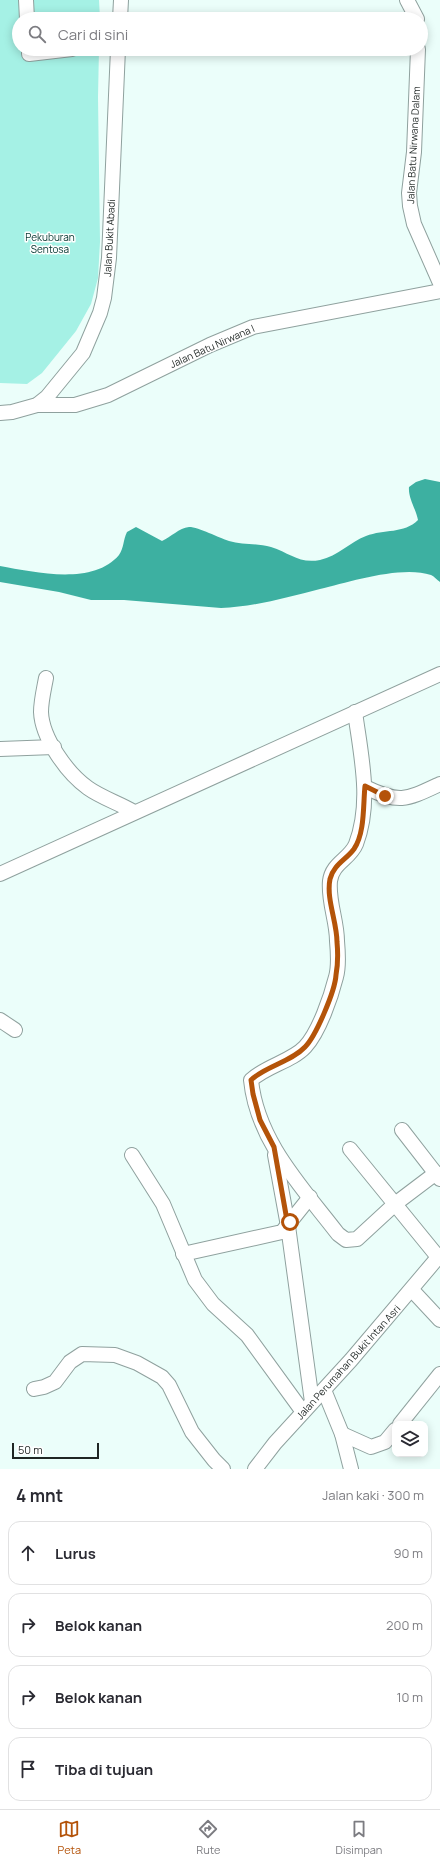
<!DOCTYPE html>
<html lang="id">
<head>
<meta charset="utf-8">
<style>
	:root { --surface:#fff; --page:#f7f7f7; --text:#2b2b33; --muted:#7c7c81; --line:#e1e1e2; --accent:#b45309 }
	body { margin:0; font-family:Manrope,sans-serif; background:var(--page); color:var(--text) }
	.controls { position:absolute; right:12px; bottom:12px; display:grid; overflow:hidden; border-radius:8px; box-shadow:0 2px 10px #0003 }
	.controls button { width:36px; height:36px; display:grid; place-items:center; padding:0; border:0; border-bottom:1px solid var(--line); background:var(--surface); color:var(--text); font:20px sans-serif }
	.scale { position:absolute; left:12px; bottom:10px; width:87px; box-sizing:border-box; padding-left:4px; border:2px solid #1f2624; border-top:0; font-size:11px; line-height:14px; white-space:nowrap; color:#1f2624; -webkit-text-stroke:3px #fff; paint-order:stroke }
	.stop { position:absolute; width:12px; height:12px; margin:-9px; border:3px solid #b45309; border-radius:50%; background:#fff }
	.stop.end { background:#b45309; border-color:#fff; box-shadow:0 1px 4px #0008 }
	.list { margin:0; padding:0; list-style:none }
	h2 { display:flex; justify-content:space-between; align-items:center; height:52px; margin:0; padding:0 16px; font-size:17px }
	h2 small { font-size:13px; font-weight:400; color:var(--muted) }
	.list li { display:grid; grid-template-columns:26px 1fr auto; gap:12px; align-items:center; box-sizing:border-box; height:64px; margin:0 8px 8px; padding:0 8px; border:1px solid var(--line); border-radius:12px }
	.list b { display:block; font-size:15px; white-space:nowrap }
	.list em { font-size:13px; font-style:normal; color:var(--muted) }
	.icon { flex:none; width:22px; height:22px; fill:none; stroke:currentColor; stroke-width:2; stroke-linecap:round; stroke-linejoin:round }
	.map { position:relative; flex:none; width:440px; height:1469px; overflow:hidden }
	.search { position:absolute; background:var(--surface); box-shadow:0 2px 10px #0003; left:12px; right:12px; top:12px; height:44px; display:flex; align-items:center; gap:10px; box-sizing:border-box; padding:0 14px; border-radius:22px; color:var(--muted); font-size:15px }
	.sheet { height:340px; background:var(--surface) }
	nav { display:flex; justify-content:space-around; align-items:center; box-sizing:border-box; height:56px; border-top:1px solid var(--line); background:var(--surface); font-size:11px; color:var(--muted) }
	nav a { display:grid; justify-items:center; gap:2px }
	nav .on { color:var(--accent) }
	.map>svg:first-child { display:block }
	.green { fill:#a5f1e5 }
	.water { fill:#3db0a1 }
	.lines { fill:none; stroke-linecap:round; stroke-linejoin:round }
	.minor-casing { stroke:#8fa19e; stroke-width:16 }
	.minor { stroke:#fff; stroke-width:14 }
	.route { stroke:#b45309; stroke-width:5 }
	.labels { text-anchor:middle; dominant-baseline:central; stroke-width:3; stroke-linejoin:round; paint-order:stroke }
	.street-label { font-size:10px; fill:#1f2624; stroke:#fff }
	.park-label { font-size:10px; fill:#00342e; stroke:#fff }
</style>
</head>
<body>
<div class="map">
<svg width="440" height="1469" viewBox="0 0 440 1469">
	<rect width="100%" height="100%" fill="#ebfefa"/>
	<polygon class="green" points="0,0 99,0 100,19 19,19 19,49 99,49 98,97 100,242 98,278 91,304 76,331 42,373 27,384 0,383"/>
	<path class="water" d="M425 479 440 482V582C437 580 434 576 431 575 402 565 349 582 320 589 288 597 254 607 221 608L124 600H91L59 592 0 582V566C34 572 93 586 119 555 124 548 123 540 127 532L136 527 162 541C171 537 179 528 189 527 199 527 219 538 229 541 242 545 258 543 271 547 290 553 299 564 320 560 338 556 350 542 366 536 384 529 404 534 418 520 416 509 408 498 409 487L416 482Z"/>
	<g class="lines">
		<defs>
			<g id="minor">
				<polyline points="26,0 27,19"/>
				<polyline points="407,0 417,19"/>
				<polyline points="120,19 121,0"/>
				<polyline points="29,49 29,54 72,49"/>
				<polyline points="418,49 414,152 409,193 410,206 414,224 440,283"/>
				<polyline points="37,405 75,405 108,395 210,345 253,327 440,291"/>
				<polyline points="0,413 12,412 37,405 47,397 83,353 100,313 104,298 109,258 118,49"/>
				<path d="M46 678C44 689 41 701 41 712 42 738 67 773 88 788 102 798 119 803 134 812"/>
				<path d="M355 712C361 756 372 802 356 844 350 859 332 863 330 881 328 901 337 921 337 941 338 952 339 967 336 977 331 997 319 1032 305 1047 292 1061 266 1066 251 1080 257 1141 302 1187 338 1234L346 1240 357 1239 395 1204 436 1173"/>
				<polyline points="0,749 54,747"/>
				<path d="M365 787C400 804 406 800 440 784"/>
				<polyline points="0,874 440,674"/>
				<polyline points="0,1020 15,1030"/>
				<polyline points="402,1130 440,1179"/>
				<polyline points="350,1149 438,1257"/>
				<polyline points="132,1155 163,1204 195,1280 213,1304 247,1335 303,1412"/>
				<polyline points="275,1155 288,1226 312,1402"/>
				<polyline points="183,1254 282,1232 310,1197"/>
				<polyline points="412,1290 440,1320"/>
				<polyline points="34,1389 44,1387 55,1382 70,1362 82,1354 115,1355 137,1363 162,1377 169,1385 192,1432 214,1460 223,1469"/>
				<polyline points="324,1390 342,1434 351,1469"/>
				<polyline points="400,1424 440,1374"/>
				<polyline points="342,1434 371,1447 385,1442 395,1430"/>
				<polyline points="255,1469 275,1443 351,1360 440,1255"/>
			</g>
		</defs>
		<use href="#minor" class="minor-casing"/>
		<use href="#minor" class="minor"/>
	</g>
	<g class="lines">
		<path class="route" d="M290 1222 288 1226 274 1147 260 1120 253 1094 251 1080C266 1066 291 1062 305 1047 316 1036 335 991 336 975 338 964 338 953 337 942 337 922 326 899 330 879 334 864 346 860 354 849 365 833 363 805 365 786L385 796"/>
	</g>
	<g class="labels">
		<g class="street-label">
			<text transform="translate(413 145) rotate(-87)">Jalan Batu Nirwana Dalam</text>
			<text transform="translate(109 238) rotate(-87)">Jalan Bukit Abadi</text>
			<text transform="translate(212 346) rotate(-24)">Jalan Batu Nirwana I</text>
			<text transform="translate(348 1362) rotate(-48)">Jalan Perumahan Bukit Intan Asri</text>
		</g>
		<g class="park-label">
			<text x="50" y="237">Pekuburan<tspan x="50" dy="12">Sentosa</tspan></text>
		</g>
	</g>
</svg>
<div class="controls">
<button><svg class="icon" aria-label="layers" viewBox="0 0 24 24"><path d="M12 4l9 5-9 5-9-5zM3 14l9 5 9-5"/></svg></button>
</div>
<div class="scale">50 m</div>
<div class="stop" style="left:290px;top:1222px"></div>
<div class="stop end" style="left:385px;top:796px"></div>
<div class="search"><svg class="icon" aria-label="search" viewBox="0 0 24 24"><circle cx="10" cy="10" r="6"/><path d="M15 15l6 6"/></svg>Cari di sini</div>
</div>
<section class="sheet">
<h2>4 mnt<small>Jalan kaki · 300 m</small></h2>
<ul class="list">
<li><svg class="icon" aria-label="ahead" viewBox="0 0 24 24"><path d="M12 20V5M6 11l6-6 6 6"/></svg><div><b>Lurus</b></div><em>90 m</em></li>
<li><svg class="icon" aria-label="right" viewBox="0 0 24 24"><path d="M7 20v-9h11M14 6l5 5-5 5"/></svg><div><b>Belok kanan</b></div><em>200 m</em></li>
<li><svg class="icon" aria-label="right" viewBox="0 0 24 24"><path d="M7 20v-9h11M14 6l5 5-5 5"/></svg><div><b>Belok kanan</b></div><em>10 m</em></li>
<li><svg class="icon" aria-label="arrive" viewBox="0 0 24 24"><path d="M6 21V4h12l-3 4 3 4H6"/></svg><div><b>Tiba di tujuan</b></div></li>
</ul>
</section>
<nav>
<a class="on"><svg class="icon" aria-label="map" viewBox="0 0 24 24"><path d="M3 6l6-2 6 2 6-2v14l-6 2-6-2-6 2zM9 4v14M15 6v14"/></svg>Peta</a>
<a><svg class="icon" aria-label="directions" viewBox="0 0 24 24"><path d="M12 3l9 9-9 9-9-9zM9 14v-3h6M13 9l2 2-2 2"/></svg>Rute</a>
<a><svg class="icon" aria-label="saved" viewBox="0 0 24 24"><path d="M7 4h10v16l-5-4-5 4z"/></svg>Disimpan</a>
</nav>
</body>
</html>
